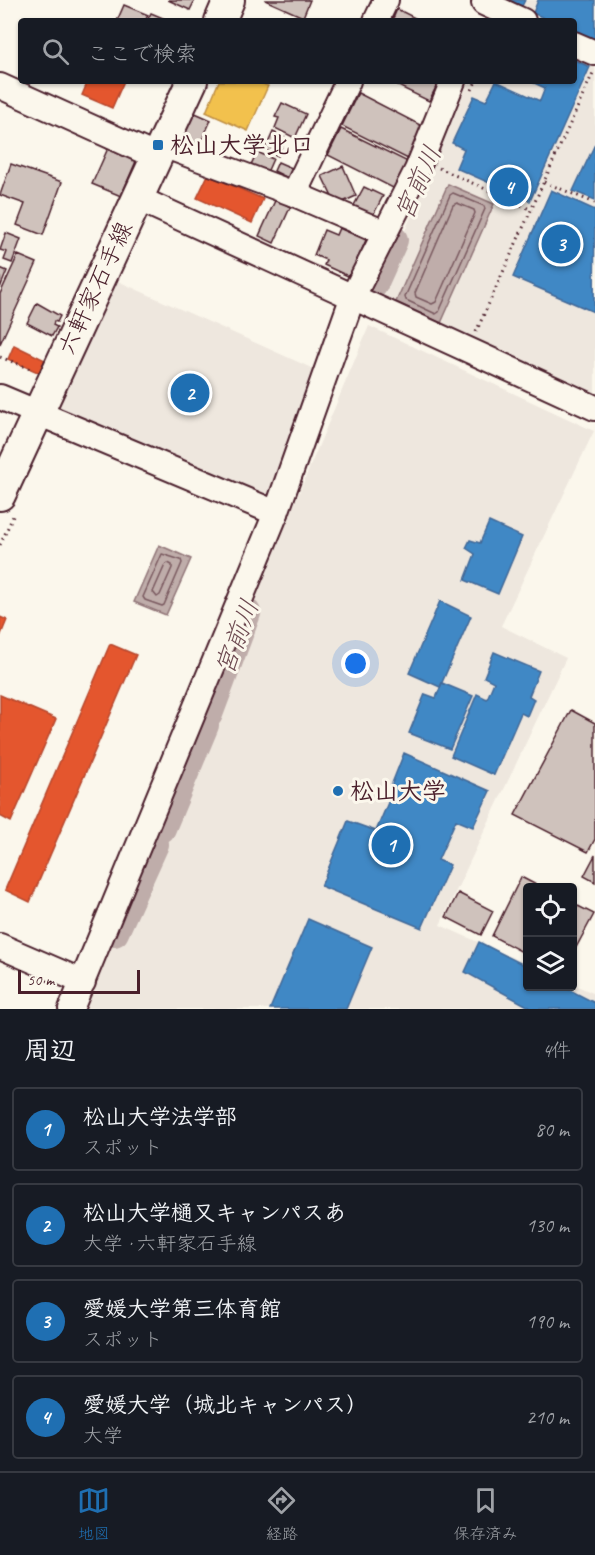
<!DOCTYPE html>
<html lang="ja">
<head>
<meta charset="utf-8">
<style>
	:root { --surface:#171b24; --page:#242831; --text:#f1f3f6; --muted:#9ea1a6; --line:#363941; --accent:#1f6fb2 }
	body { margin:0; font-family:Caveat,"Klee One",sans-serif; background:var(--page); color:var(--text) }
	.controls { position:absolute; right:18px; bottom:18px; display:grid; overflow:hidden; border-radius:6px; box-shadow:0 2px 4px #0004 }
	.controls button { width:54px; height:54px; display:grid; place-items:center; padding:0; border:0; border-bottom:2px solid var(--line); background:var(--surface); color:var(--text); font:30px sans-serif }
	.scale { position:absolute; left:18px; bottom:15px; width:122px; box-sizing:border-box; padding-left:6px; border:3px solid #4a1f2b; border-top:0; font-size:16px; line-height:21px; white-space:nowrap; color:#4a1f2b; -webkit-text-stroke:4px #fbf7ec; paint-order:stroke }
	.you { position:absolute; left:356px; top:664px; width:21px; height:21px; margin:-15px; border:4px solid #fff; border-radius:50%; background:#1a73e8; box-shadow:0 0 0 9px #1a73e833 }
	.badge { display:grid; place-items:center; width:39px; height:39px; border-radius:50%; background:var(--accent); color:#fff; font-size:20px; font-weight:700 }
	.pin { position:absolute; translate:-50% -50%; border:3px solid #fff; box-shadow:0 2px 6px #0006 }
	.list { margin:0; padding:0; list-style:none }
	h2 { display:flex; justify-content:space-between; align-items:center; height:78px; margin:0; padding:0 24px; font-size:26px }
	h2 small { font-size:20px; font-weight:400; color:var(--muted) }
	.list li { display:grid; grid-template-columns:39px 1fr auto; gap:18px; align-items:center; box-sizing:border-box; height:84px; margin:0 12px 12px; padding:0 12px; border:2px solid var(--line); border-radius:6px }
	.list b { display:block; font-size:22px; white-space:nowrap }
	.list p { margin:0; font-size:20px; white-space:nowrap; color:var(--muted) }
	.list em { font-size:20px; font-style:normal; color:var(--muted) }
	.icon { flex:none; width:33px; height:33px; fill:none; stroke:currentColor; stroke-width:2; stroke-linecap:round; stroke-linejoin:round }
	.map { position:relative; flex:none; width:595px; height:1009px; overflow:hidden }
	.search { position:absolute; background:var(--surface); box-shadow:0 2px 4px #0004; left:18px; right:18px; top:18px; height:66px; display:flex; align-items:center; gap:15px; box-sizing:border-box; padding:0 21px; border-radius:6px; color:var(--muted); font-size:22px }
	.sheet { height:462px; background:var(--surface) }
	nav { display:flex; justify-content:space-around; align-items:center; box-sizing:border-box; height:84px; border-top:2px solid var(--line); background:var(--surface); font-size:16px; color:var(--muted) }
	nav a { display:grid; justify-items:center; gap:3px }
	nav .on { color:var(--accent) }
	.map>svg:first-child { display:block }
	.built { fill:#eee7de }
	.water { fill:#bfadaa; stroke:#907477; stroke-width:1.5 }
	.homes { fill:#f2c14e; stroke:#c09044; stroke-width:1.5 }
	.shops { fill:#e4572e; stroke:#b6462d; stroke-width:1.5 }
	.schools { fill:#3f88c5; stroke:#426897; stroke-width:1.5 }
	.lines { fill:none; stroke-linecap:round; stroke-linejoin:round }
	.shore { stroke:#79585e; stroke-width:1.5 }
	.river { stroke:#bfadaa; stroke-width:30 }
	.building { fill:#cfc2bc; stroke:#4a1f2b; stroke-width:1.5 }
	.minor-casing { stroke:#4a1f2b; stroke-width:28 }
	.major-casing { stroke:#4a1f2b; stroke-width:34 }
	.path { stroke:#4a1f2b; stroke-width:3; stroke-dasharray:1.5 4.5; stroke-linecap:butt }
	.minor { stroke:#fbf7ec; stroke-width:24 }
	.major { stroke:#fbf7ec; stroke-width:30 }
	.poi-dot { fill:#1f6fb2; stroke:#fbf7ec; stroke-width:2 }
	.labels { text-anchor:middle; dominant-baseline:central; stroke-width:6; stroke-linejoin:round; paint-order:stroke }
	.poi-label { font-size:24px; font-weight:bold; fill:#4a1f2b; stroke:#fbf7ec; text-anchor:start }
	.street-label { font-size:24px; fill:#4a1f2b; stroke:#fbf7ec }
	.water-label { font-size:26px; font-style:italic; fill:#6d4a51; stroke:#fbf7ec }
</style>
</head>
<body>
<div class="map">
<svg width="595" height="1009" viewBox="0 0 595 1009">
	<rect width="100%" height="100%" fill="#fbf7ec"/>
	<filter id="ink" filterUnits="userSpaceOnUse"><feTurbulence type="fractalNoise" baseFrequency=".0167" numOctaves="2"/><feDisplacementMap in="SourceGraphic" scale="12" xChannelSelector="R" yChannelSelector="G"/><feConvolveMatrix kernelMatrix="1 2 1 2 8 2 1 2 1" color-interpolation-filters="sRGB"/></filter>
	<g filter="url(#ink)">
		<g class="built">
			<polygon points="503,0 595,0 595,394 378,294 469,81 574,81 574,21 494,21"/>
			<polygon points="111,278 327,375 268,508 52,412"/>
			<polygon points="369,326 594,431 501,626 566,658 440,925 527,964 528,987 572,987 573,984 595,994 595,1009 82,1009"/>
		</g>
		<g class="water">
			<polygon points="448,184 494,204 441,323 396,302"/>
			<polygon points="159,545 191,559 166,615 134,602"/>
		</g>
		<polygon class="homes" points="219,81 255,81 268,86 248,131 206,112"/>
		<g class="shops">
			<polygon points="88,81 124,81 112,108 82,95"/>
			<polygon points="208,175 263,199 252,223 197,198"/>
			<polygon points="14,345 45,360 40,373 8,359"/>
			<polygon points="0,617 7,620 0,637"/>
			<polygon points="110,644 136,655 30,902 5,890"/>
			<polygon points="0,695 56,719 11,822 0,816"/>
		</g>
		<g class="schools">
			<polygon points="503,0 525,0 520,10"/>
			<polygon points="538,0 595,0 595,41 574,32 574,21 550,21 533,13"/>
			<polygon points="574,60 590,67 530,201 456,168 464,149 452,143 474,96 486,101 496,81 540,101 545,88 530,81 574,81"/>
			<polygon points="595,144 595,200 573,191"/>
			<polygon points="551,190 595,210 594,312 513,277"/>
			<polygon points="489,522 522,537 498,594 465,580 475,554 466,548 470,540 480,543"/>
			<polygon points="440,601 471,616 440,687 409,673"/>
			<polygon points="494,652 539,671 529,696 534,699 527,716 521,713 494,775 451,756 477,694 487,699 494,682 484,677"/>
			<polygon points="442,683 473,696 450,749 409,733 425,694 436,698"/>
			<polygon points="404,753 490,791 473,827 456,820 438,860 450,865 422,928 321,886 348,821 376,831 392,793 389,791"/>
			<polygon points="308,919 372,947 346,1009 270,1009"/>
			<polygon points="479,942 528,967 528,987 564,987 595,1003 595,1009 533,1009 465,972"/>
		</g>
		<g class="lines">
			<g class="shore">
				<polygon points="453,193 484,206 485,209 439,312 436,314 406,300 405,297 450,195"/>
				<polygon points="457,203 474,210 475,213 436,302 432,304 416,297 415,293 453,205"/>
				<polygon points="162,554 181,560 182,563 164,605 162,606 145,600 143,597"/>
				<polygon points="168,563 172,565 172,568 160,595 157,597 153,592 165,565"/>
			</g>
			<g class="river">
				<polyline points="373,284 393,240"/>
				<polyline points="208,714 246,613"/>
				<polyline points="161,828 204,725"/>
				<polyline points="114,932 154,844"/>
			</g>
		</g>
		<g class="building">
			<polygon points="168,0 195,0 190,10"/>
			<polygon points="265,0 310,0 303,17"/>
			<polygon points="124,5 148,15 145,21 117,21"/>
			<polygon points="397,9 417,19 416,21 392,21"/>
			<polygon points="151,13 170,21 147,21"/>
			<polygon points="400,81 439,81 429,101 398,86"/>
			<polygon points="358,93 426,128 410,160 342,126"/>
			<polygon points="282,103 306,114 295,138 275,128 279,118 275,117"/>
			<polygon points="193,112 211,120 200,145 182,137"/>
			<polygon points="341,129 410,163 397,190 328,155"/>
			<polygon points="273,132 286,138 278,156 265,150"/>
			<polygon points="109,146 137,159 121,196 92,184"/>
			<polygon points="257,152 273,159 264,179 248,171"/>
			<polygon points="278,162 294,169 290,179 274,171"/>
			<polygon points="11,164 62,182 43,235 17,225 25,204 0,195"/>
			<polygon points="343,166 356,196 336,205 322,176"/>
			<polygon points="364,187 383,196 371,219 352,209"/>
			<polygon points="278,194 293,201 274,243 259,236"/>
			<polygon points="339,228 366,240 350,277 324,265 326,260 314,255 324,230 336,235"/>
			<polygon points="6,233 21,239 12,263 4,260 7,252 0,250"/>
			<polygon points="18,255 37,263 0,344 0,294"/>
			<polygon points="0,268 7,271 0,288"/>
			<polygon points="37,303 60,316 57,322 54,321 53,325 57,327 52,336 27,323"/>
			<polygon points="571,710 595,723 595,839 588,852 515,815"/>
			<polygon points="595,855 595,882 584,876"/>
			<polygon points="521,877 542,888 528,888 528,955 492,936"/>
			<polygon points="458,893 493,911 481,935 446,917"/>
			<polygon points="572,903 594,914 572,955"/>
		</g>
		<g class="lines">
			<defs>
				<g id="minor">
					<polyline points="484,3 523,21"/>
					<polyline points="376,21 386,0"/>
					<polyline points="574,44 595,53"/>
					<polyline points="0,86 157,157"/>
					<polyline points="163,145 294,194 385,233"/>
					<polyline points="294,194 348,81"/>
					<polyline points="137,198 595,408"/>
					<polyline points="0,397 276,513"/>
					<polyline points="0,946 83,982"/>
					<polyline points="71,1009 276,513 353,296 417,170 453,81"/>
				</g>
				<g id="major">
					<polyline points="220,21 229,0"/>
					<polyline points="0,495 192,81"/>
				</g>
			</defs>
			<use href="#minor" class="minor-casing"/>
			<use href="#major" class="major-casing"/>
			<g class="path">
				<polyline points="472,90 476,81"/>
				<polyline points="439,168 532,210"/>
				<polyline points="544,182 595,203"/>
				<polyline points="476,332 593,73"/>
				<polyline points="0,357 33,370"/>
				<polyline points="0,545 14,514"/>
			</g>
			<use href="#minor" class="minor"/>
			<use href="#major" class="major"/>
		</g>
	</g>
	<g class="poi-dot">
		<rect x="152" y="139" width="12" height="12" rx="3"/>
		<circle cx="338" cy="791" r="6"/>
	</g>
	<g class="labels">
		<g class="poi-label">
			<text x="170" y="145">松山大学北口</text>
			<text x="350" y="791">松山大学</text>
		</g>
		<g class="street-label">
			<text transform="translate(95 288) rotate(-65)">六軒家石手線</text>
		</g>
		<g class="water-label">
			<text transform="translate(418 183) rotate(-66)">宮前川</text>
			<text transform="translate(237 637) rotate(-69)">宮前川</text>
		</g>
	</g>
</svg>
<div class="controls">
<button><svg class="icon" aria-label="locate" viewBox="0 0 24 24"><circle cx="12" cy="12" r="6"/><path d="M12 2v4M12 18v4M2 12h4M18 12h4"/></svg></button>
<button><svg class="icon" aria-label="layers" viewBox="0 0 24 24"><path d="M12 4l9 5-9 5-9-5zM3 14l9 5 9-5"/></svg></button>
</div>
<div class="scale">50 m</div>
<div class="you"></div>
<div class="pin badge" style="left:391px;top:845px">1</div>
<div class="pin badge" style="left:190px;top:393px">2</div>
<div class="pin badge" style="left:561px;top:244px">3</div>
<div class="pin badge" style="left:509px;top:187px">4</div>
<div class="search"><svg class="icon" aria-label="search" viewBox="0 0 24 24"><circle cx="10" cy="10" r="6"/><path d="M15 15l6 6"/></svg>ここで検索</div>
</div>
<section class="sheet">
<h2>周辺<small>4件</small></h2>
<ul class="list">
<li><span class="badge">1</span><div><b>松山大学法学部</b><p>スポット</p></div><em>80 m</em></li>
<li><span class="badge">2</span><div><b>松山大学樋又キャンパスあ</b><p>大学 · 六軒家石手線</p></div><em>130 m</em></li>
<li><span class="badge">3</span><div><b>愛媛大学第三体育館</b><p>スポット</p></div><em>190 m</em></li>
<li><span class="badge">4</span><div><b>愛媛大学（城北キャンパス）</b><p>大学</p></div><em>210 m</em></li>
</ul>
</section>
<nav>
<a class="on"><svg class="icon" aria-label="map" viewBox="0 0 24 24"><path d="M3 6l6-2 6 2 6-2v14l-6 2-6-2-6 2zM9 4v14M15 6v14"/></svg>地図</a>
<a><svg class="icon" aria-label="directions" viewBox="0 0 24 24"><path d="M12 3l9 9-9 9-9-9zM9 14v-3h6M13 9l2 2-2 2"/></svg>経路</a>
<a><svg class="icon" aria-label="saved" viewBox="0 0 24 24"><path d="M7 4h10v16l-5-4-5 4z"/></svg>保存済み</a>
</nav>
</body>
</html>
